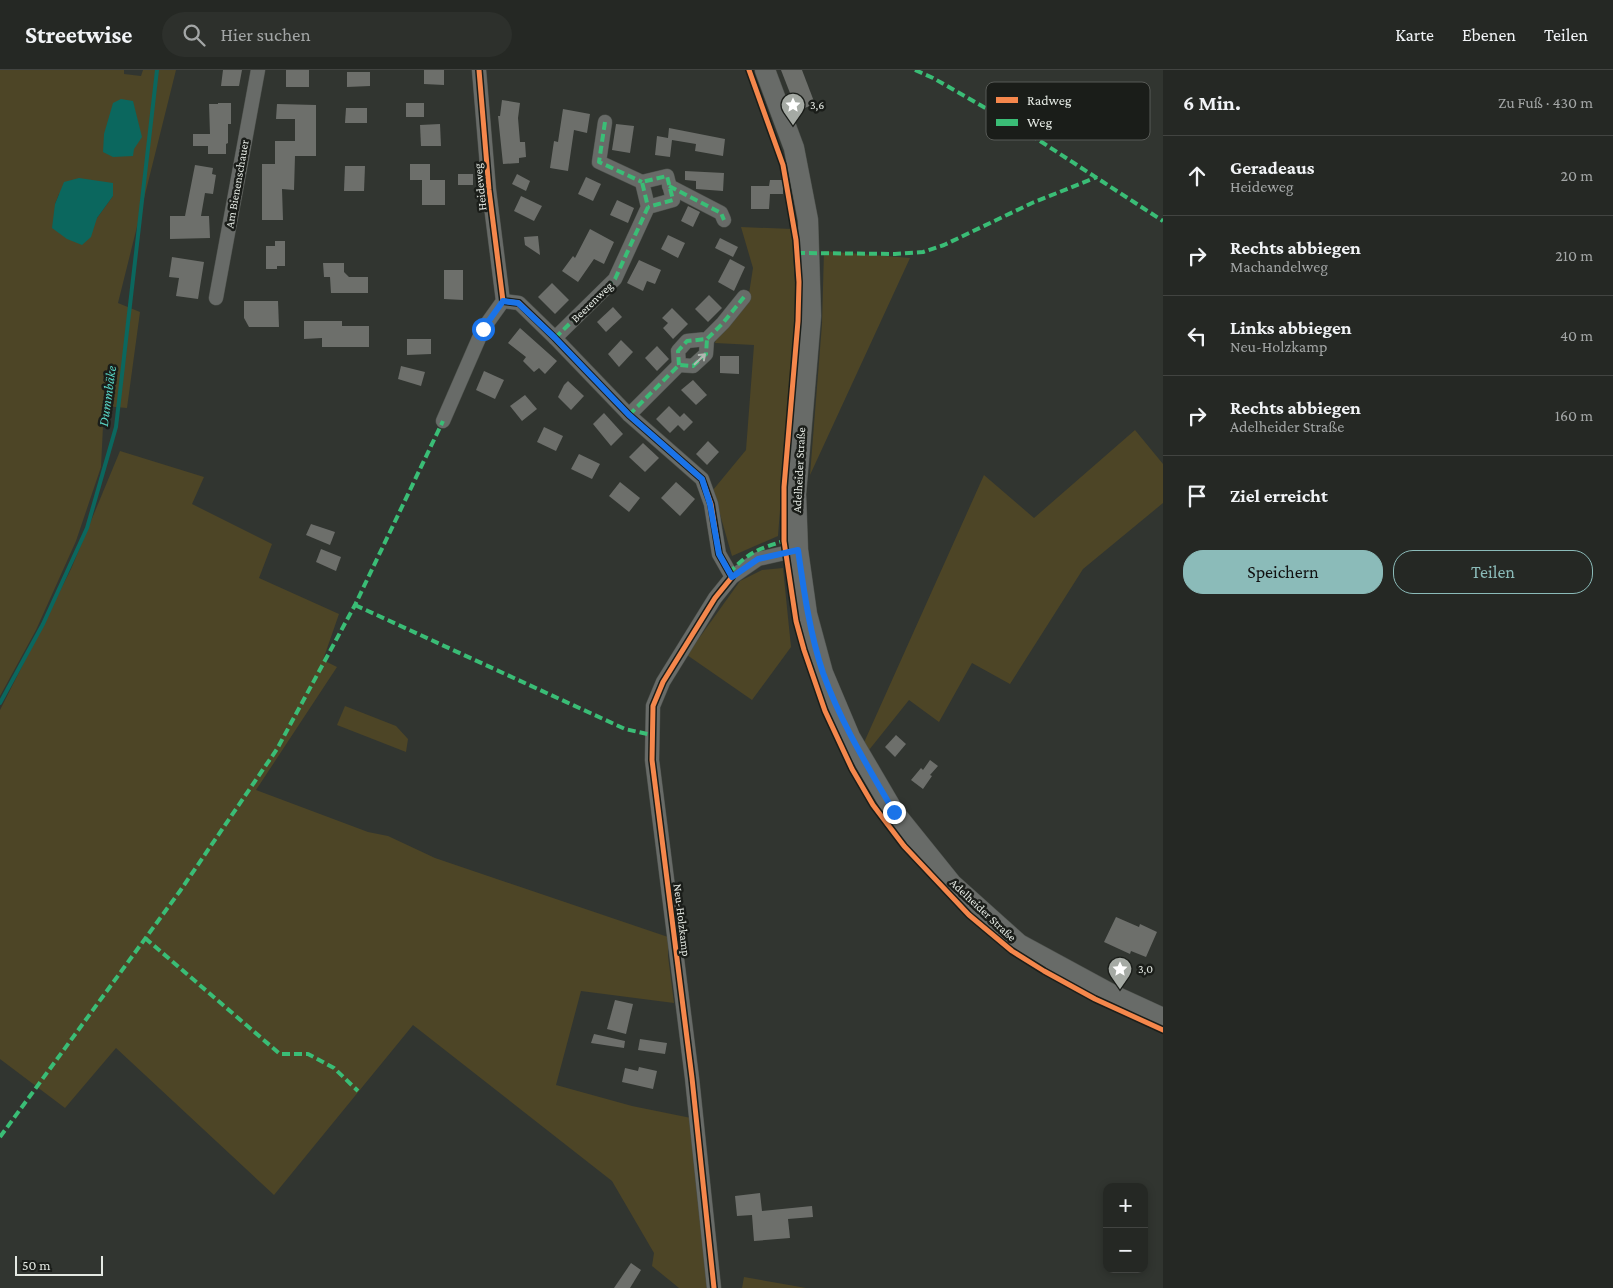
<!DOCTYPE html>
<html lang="de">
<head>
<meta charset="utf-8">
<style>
	:root { --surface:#252824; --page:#2d302c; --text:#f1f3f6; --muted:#a3a6a6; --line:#424441; --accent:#8bbbb9 }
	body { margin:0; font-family:"Crimson Pro",serif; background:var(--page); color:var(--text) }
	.controls { position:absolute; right:15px; bottom:15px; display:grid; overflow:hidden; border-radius:10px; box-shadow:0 2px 8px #0003 }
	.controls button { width:45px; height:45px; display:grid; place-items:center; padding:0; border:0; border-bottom:1px solid var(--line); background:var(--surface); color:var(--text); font:25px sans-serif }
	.scale { position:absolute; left:15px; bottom:12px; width:88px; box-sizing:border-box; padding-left:5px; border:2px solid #e4e9e3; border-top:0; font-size:14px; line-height:18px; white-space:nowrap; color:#e4e9e3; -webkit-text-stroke:4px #1a1d19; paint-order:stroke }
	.stop { position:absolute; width:15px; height:15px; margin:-11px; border:4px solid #1a73e8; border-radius:50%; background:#fff }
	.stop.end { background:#1a73e8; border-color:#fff; box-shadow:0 1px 5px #0008 }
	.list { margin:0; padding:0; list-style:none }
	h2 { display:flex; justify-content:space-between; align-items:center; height:65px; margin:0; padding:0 20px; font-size:21px }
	h2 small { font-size:16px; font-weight:400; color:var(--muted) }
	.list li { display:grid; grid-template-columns:32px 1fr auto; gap:15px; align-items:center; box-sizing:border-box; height:80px; padding:0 20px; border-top:1px solid var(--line) }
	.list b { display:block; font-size:19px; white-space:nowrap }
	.list p { margin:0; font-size:16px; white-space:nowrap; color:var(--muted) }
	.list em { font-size:16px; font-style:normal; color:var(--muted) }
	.actions { display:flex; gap:10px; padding:15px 20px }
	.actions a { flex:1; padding:11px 0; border:1px solid var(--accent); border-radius:20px; text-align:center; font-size:18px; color:var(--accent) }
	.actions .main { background:var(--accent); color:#111 }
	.icon { flex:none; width:28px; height:28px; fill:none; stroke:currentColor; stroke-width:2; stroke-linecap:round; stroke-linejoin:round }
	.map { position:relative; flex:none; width:1163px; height:1218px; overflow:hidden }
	header { display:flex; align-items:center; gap:30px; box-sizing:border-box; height:70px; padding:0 25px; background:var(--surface); border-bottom:1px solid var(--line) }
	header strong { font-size:24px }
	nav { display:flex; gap:28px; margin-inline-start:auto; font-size:18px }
	.search { width:350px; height:45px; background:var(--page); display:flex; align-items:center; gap:12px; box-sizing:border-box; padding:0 18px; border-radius:28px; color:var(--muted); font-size:19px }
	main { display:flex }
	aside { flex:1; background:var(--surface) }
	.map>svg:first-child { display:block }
	.green { fill:#4d4526; fill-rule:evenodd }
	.water { fill:#0b675e }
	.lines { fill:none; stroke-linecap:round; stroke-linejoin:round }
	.stream { stroke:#0b675e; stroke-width:4 }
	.building { fill:#6d6f6b }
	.street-casing { stroke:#4e524d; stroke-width:15 }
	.secondary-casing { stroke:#4e524d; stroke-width:21 }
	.street { stroke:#686b68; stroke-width:14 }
	.secondary { stroke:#686b68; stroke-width:20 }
	.quiet { stroke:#3abd76; stroke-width:4; stroke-dasharray:8 4; stroke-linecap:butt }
	.cycleway-casing { stroke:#1a1d19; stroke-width:8 }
	.cycleway { stroke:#f5874c; stroke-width:5 }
	.oneway { stroke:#b2b7b2 }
	.route { stroke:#1a73e8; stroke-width:6 }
	.labels { text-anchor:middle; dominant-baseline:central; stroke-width:5; stroke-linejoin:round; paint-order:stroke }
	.poi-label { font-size:12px; fill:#e4e9e3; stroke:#1a1d19; text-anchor:start }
	.street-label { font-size:12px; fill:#e4e9e3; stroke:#1a1d19 }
	.water-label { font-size:14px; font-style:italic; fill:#59d6c6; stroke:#1a1d19 }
	.key { fill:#1a1d19; stroke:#575a56; stroke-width:1 }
	.key-label { font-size:14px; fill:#e4e9e3 }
</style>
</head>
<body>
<header>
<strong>Streetwise</strong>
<div class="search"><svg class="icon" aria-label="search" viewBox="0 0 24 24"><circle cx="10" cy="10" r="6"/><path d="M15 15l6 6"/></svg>Hier suchen</div>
<nav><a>Karte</a><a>Ebenen</a><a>Teilen</a></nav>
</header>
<main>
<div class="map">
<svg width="1163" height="1218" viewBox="0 0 1163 1218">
	<rect width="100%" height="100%" fill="#313530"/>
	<g class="green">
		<path d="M0 0H124V4L141 6 143 0H176L118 233 140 242 127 338 104 336 101 397 76 471 36 560 0 626ZM59 124 113 126 97 148 55 134Z"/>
		<polygon points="741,157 792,159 796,235 778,466 732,486 713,420 746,380 754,275 715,273 717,266 748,230 753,198"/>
		<polygon points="824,181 910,188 810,405 822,254"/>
		<polygon points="1135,360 1163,394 1163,433 1083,499 1010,614 972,593 939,652 909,630 865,685 862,677 984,405 1034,448"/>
		<polygon points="120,381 204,407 192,434 272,474 259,508 339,544 323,590 337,597 256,720 368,762 388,766 435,788 668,867 668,886 674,933 581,921 556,1015 632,1036 691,1048 711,1218 679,1218 652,1196 654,1183 612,1111 413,955 274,1125 116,978 65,1038 0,989 0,640 71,499"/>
		<polygon points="783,498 791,577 752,630 687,585 740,511 762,500"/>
		<polygon points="345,636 396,656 408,669 406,682 337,655"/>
		<polygon points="744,1207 806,1218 742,1218"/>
	</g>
	<g class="water">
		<polygon points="121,29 133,31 142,67 134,79 133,86 113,87 103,82 104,64 113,33"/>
		<polygon points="79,108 113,113 113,126 97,148 91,167 82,175 67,169 52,158 55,134 64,112"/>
	</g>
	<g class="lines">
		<polyline class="stream" points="0,633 43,554 87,458 116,357 157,0"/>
	</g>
	<g class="building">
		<polygon points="223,0 242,0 239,16 221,16"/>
		<rect x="286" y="0" width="23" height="17"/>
		<polygon points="424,0 444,0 444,15 424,14"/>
		<polygon points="781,0 802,0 815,34 797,41"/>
		<polygon points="347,2 370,2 370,16 347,17"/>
		<polygon points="502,30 520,33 518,48 520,72 525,72 526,87 519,88 519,93 503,94 498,46 500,46"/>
		<polygon points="218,33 231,33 231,54 228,54 228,73 226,74 226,84 208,84 208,76 193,76 193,64 210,64 209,34 218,34"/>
		<rect x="406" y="33" width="18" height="14"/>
		<polygon points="277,34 316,35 316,86 295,86 294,120 282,119 283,150 262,150 262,94 275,94 275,71 295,71 295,49 276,49"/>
		<polygon points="346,38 367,38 367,53 345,53"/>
		<polygon points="563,39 590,44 587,63 574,60 568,101 550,98 554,71 558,72"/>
		<polygon points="440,54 441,76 421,76 420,55"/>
		<polygon points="616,54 634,56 630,83 612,80"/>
		<polygon points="669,58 725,69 723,86 695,81 696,74 672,70 670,87 655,85 657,66 668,68"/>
		<polygon points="410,94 430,94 430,110 445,110 445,135 422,135 422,110 410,110"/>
		<polygon points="195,95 213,98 212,104 216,105 213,124 205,123 201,146 209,146 210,168 170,169 170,146 185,146"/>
		<polygon points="345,96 365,96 364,121 344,121"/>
		<polygon points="685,101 724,103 723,121 696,119 696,111 685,110"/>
		<rect x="458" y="104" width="15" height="11"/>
		<polygon points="517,104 530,111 526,121 512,114"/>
		<polygon points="586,107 601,114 593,131 578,124"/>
		<polygon points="770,110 783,110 783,124 770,124 769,139 751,139 751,116 769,116"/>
		<polygon points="521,126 542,136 534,151 514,141"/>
		<polygon points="617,130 634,138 628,153 610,145"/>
		<polygon points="688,136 700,142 693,157 681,151"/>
		<polygon points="590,159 614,172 604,194 594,189 578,212 562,201 573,186 575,188"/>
		<polygon points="668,165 685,173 678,188 661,179"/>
		<polygon points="538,166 540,185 525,175 524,167"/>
		<polygon points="720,168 738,177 733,187 715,178"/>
		<polygon points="275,171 285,171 285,196 277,196 277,199 266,199 266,176 275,176"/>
		<polygon points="172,187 204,192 198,229 176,226 179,208 169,207"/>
		<polygon points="730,189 745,197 734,221 718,212"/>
		<polygon points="639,190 661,200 655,214 647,211 643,221 627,213"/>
		<polygon points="323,193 344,193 344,202 349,207 368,207 368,223 331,223 330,207 324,207"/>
		<polygon points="444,200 463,200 463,230 444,229"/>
		<polygon points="552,213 569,230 555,244 538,227"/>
		<polygon points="709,225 722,238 708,252 695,239"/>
		<polygon points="244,231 278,231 279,257 249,257 244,248"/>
		<polygon points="613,237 622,247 606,262 597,252"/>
		<polygon points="672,238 688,254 673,269 663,258 668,253 662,248"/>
		<polygon points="304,251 342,251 342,256 369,256 369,277 322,277 322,268 304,269"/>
		<polygon points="520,258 557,291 545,304 539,298 534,302 523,291 526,287 508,273"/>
		<polygon points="407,269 431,269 431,284 407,285"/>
		<polygon points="621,270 633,282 619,297 608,284"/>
		<polygon points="657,276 669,289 657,301 645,288"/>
		<polygon points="720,286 739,286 739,304 720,303"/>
		<polygon points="401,296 425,302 421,316 398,309"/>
		<polygon points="484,301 504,310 495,329 476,320"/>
		<polygon points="693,310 707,325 696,335 681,320"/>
		<polygon points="568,311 584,326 571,340 558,327 564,315"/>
		<polygon points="525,325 537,339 522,351 510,336"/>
		<polygon points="669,336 680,347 684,343 693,352 684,361 678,355 670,363 656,349"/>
		<polygon points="604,343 623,364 611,376 593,354"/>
		<polygon points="544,357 563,366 556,381 537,372"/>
		<polygon points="708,371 719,382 707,395 696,384"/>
		<polygon points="643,373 659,388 645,402 629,387"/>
		<polygon points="579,384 600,394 592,409 571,399"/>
		<polygon points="620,412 640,428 629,442 609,426"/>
		<polygon points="676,412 695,429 680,446 661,428"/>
		<polygon points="311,454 335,462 330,475 306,465"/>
		<polygon points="321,479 341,487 336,501 316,492"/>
		<polygon points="896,665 906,674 895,687 885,677"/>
		<polygon points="930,690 938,696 930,705 932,706 923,719 911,710 921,698 923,700"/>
		<polygon points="1116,847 1139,857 1140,854 1157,862 1146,887 1131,881 1130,884 1104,872"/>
		<polygon points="615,930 633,934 626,964 607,959"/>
		<polygon points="594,964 625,971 624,978 591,973"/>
		<polygon points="640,969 667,973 665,984 638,980"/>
		<polygon points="639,997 657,1001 653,1019 622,1012 625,998 638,1001"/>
		<polygon points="760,1123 762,1141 812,1136 813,1147 788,1149 790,1168 754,1171 752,1145 737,1146 735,1126"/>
		<polygon points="631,1193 641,1200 630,1218 614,1218"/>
	</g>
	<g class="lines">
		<defs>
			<g id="street">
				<polyline points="605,52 599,92 642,112"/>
				<polyline points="669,116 721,143 724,150"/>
				<polyline points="216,228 258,0"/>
				<polyline points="503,231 519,233 555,268 629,345 702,409 711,434 719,484 732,507"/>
				<polyline points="555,268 615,209 648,137 642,112 667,106 673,130 648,137"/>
				<polyline points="679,295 678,281 687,271 707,269 723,253 744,227"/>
				<polyline points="629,345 679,295 693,296 706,284 707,269"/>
				<polyline points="443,351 483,259 503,231 489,120 479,0"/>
				<polyline points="714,1218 692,1008 652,690 653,636 663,612 715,528 732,507 758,489 798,480"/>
			</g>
			<polyline id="secondary" points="765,0 794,78 808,150 811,246 796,424 798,480 807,544 823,603 850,667 894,742 952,814 1019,874 1113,925 1163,948"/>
		</defs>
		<use href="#street" class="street-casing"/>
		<use href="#secondary" class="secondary-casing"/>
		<use href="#street" class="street"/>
		<use href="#secondary" class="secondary"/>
		<g class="quiet">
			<polyline points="915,0 933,8 1017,56 1163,151"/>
			<polyline points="605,52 599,92 642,112"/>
			<polyline points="669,116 721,143 724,150"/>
			<polyline points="797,183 895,184 923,182 944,175 1032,133 1097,107"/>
			<polyline points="555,268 615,209 648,137 642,112 667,106 673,130 648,137"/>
			<polyline points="679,295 678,281 687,271 707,269 723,253 744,227"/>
			<polyline points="629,345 679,295 693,296 706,284 707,269"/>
			<path d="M729 503C749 482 758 479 784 471"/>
			<polyline points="355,535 625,659 652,665"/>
			<polyline points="145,868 280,984 308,984 334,998 358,1021"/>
			<polyline points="0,1067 180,821 277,679 355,535 443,351"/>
		</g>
		<defs>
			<g id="cycleway">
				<polyline points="479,0 489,120 503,231 519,233 555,268 629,345 702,409 711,434 719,484 732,507 715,528 663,612 653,636 652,690 692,1008 714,1218"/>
				<polyline points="749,0 783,95 796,170 799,212 798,251 784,417 784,471 796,551 804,580 825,641 852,699 873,735 904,776 969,845 1012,881 1044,901 1095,929 1163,960"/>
			</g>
		</defs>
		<use href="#cycleway" class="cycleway-casing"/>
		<use href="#cycleway" class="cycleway"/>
	</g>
	<defs><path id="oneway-shaft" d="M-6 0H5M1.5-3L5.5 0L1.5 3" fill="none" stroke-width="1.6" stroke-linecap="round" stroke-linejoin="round" transform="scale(1.25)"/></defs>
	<use class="oneway" href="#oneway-shaft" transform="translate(700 289) rotate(-44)"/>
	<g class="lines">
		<path class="route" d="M483 259 503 231 518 233 555 268 629 345 702 409 710 434 719 484 732 507 758 489 798 480C804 522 810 564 823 603 841 653 868 697 894 742"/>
	</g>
	<defs>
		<symbol id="sight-pin" viewBox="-11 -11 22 30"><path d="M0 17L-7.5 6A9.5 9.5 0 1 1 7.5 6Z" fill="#a5aaa4" stroke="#1a1d19"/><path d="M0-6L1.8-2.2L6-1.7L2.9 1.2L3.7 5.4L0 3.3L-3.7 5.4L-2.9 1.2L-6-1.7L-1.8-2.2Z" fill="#fff"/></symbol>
	</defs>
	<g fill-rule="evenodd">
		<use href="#sight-pin" x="779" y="21" width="28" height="38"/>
		<use href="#sight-pin" x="1106" y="885" width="28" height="38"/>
	</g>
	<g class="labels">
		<g class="poi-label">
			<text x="810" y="35">3,6</text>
			<text x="1138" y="899">3,0</text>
		</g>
		<g class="street-label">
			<text transform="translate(237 114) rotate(-80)">Am Bienenschauer</text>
			<text transform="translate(480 117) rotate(-96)">Heideweg</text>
			<text transform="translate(592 232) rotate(-44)">Beerenweg</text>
			<text transform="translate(799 400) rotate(-87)">Adelheider Straße</text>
			<text transform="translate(983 840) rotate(43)">Adelheider Straße</text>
			<text transform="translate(682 850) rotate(83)">Neu-Holzkamp</text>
		</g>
		<g class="water-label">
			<text transform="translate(107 326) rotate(-82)">Dummbäke</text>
		</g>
	</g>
	<rect x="986" y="12" width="164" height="58" rx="8" class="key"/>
	<rect x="996" y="27" width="22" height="6" fill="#f5874c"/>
	<rect x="996" y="49" width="22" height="7" fill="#3abd76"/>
	<g class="key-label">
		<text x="1027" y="35">Radweg</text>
		<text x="1027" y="57">Weg</text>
	</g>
</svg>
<div class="controls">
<button>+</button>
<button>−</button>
</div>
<div class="scale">50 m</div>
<div class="stop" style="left:483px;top:259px"></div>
<div class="stop end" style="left:894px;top:742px"></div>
</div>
<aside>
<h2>6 Min.<small>Zu Fuß · 430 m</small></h2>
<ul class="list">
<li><svg class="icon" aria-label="ahead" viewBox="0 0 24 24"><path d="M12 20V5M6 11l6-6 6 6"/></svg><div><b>Geradeaus</b><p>Heideweg</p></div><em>20 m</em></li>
<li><svg class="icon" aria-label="right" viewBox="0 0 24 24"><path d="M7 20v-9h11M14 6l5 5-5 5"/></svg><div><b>Rechts abbiegen</b><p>Machandelweg</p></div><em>210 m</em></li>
<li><svg class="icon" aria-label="left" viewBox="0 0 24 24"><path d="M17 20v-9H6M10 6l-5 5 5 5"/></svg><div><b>Links abbiegen</b><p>Neu-Holzkamp</p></div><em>40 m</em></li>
<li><svg class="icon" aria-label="right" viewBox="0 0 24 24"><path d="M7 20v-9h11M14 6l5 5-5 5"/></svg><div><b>Rechts abbiegen</b><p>Adelheider Straße</p></div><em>160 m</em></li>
<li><svg class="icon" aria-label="arrive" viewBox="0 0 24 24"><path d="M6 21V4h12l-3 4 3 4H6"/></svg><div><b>Ziel erreicht</b></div></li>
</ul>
<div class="actions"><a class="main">Speichern</a><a>Teilen</a></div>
</aside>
</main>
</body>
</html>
